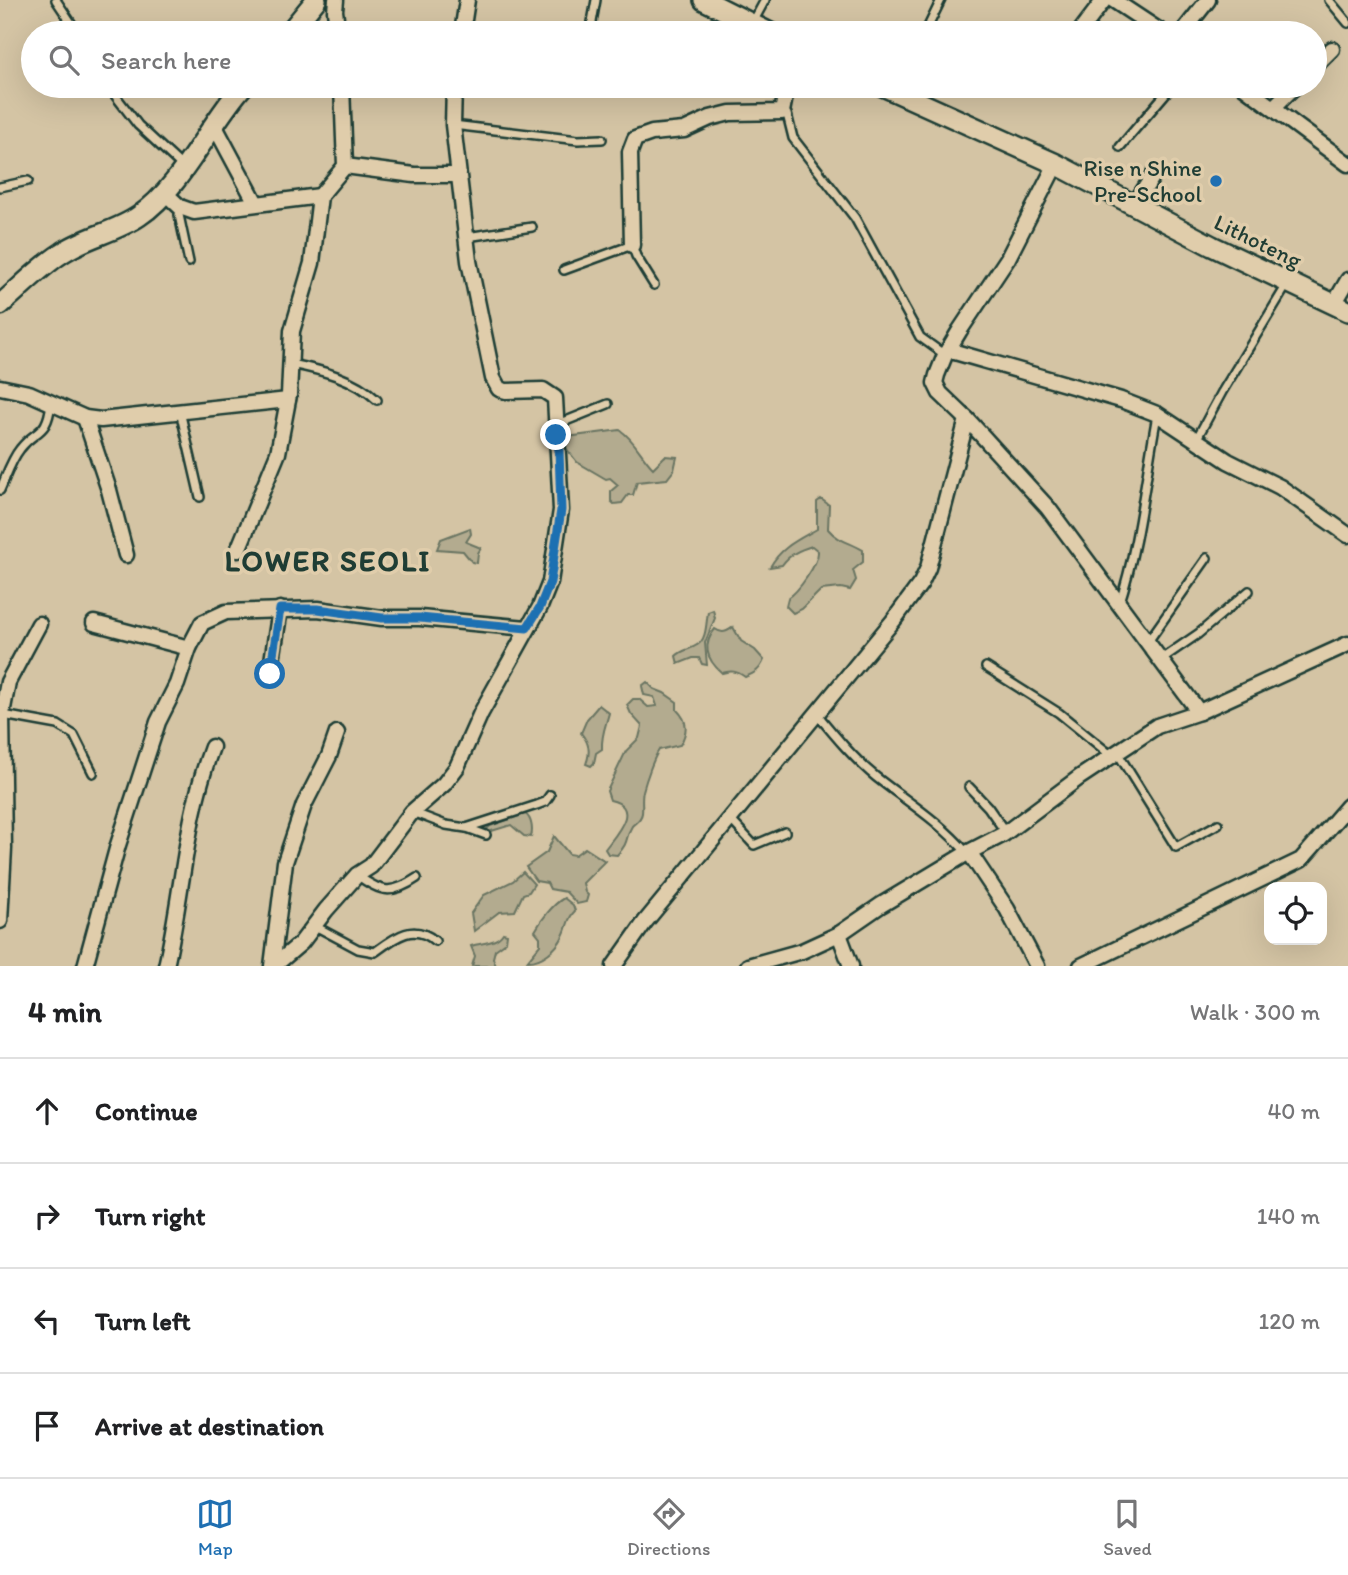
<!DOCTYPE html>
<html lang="en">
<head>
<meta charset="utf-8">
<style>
	:root { --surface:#fff; --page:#f6f6f6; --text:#202124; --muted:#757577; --line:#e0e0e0; --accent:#1f6fb2 }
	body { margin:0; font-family:Itim,sans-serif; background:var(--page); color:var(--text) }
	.controls { position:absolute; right:21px; bottom:21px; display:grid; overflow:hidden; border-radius:14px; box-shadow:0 7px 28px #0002 }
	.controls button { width:63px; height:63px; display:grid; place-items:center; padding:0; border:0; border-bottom:2px solid var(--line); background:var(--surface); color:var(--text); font:35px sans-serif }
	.stop { position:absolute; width:21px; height:21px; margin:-16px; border:5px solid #1f6fb2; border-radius:50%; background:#fff }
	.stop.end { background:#1f6fb2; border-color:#fff; box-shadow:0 2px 7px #0008 }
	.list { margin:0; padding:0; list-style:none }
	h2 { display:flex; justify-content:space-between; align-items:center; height:91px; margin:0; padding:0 28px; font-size:30px }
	h2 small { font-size:23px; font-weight:400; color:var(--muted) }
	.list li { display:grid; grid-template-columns:46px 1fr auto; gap:21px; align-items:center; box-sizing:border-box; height:105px; padding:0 28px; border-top:2px solid var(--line) }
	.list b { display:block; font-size:26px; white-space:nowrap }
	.list em { font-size:23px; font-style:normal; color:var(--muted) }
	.icon { flex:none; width:38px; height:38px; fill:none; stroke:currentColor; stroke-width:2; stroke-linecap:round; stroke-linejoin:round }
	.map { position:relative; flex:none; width:1348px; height:966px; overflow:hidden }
	.search { position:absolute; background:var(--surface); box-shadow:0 7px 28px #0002; left:21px; right:21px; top:21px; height:77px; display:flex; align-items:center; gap:18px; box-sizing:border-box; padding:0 24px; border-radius:38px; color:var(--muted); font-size:26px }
	.sheet { height:511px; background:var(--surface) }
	nav { display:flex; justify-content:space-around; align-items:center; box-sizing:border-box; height:98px; border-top:2px solid var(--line); background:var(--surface); font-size:19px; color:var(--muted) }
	nav a { display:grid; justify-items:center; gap:4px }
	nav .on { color:var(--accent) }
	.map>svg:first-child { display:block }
	.green { fill:#b3ab8f; stroke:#697462; stroke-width:2 }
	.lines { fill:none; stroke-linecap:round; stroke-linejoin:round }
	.lane-casing { stroke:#1f3d34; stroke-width:12 }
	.street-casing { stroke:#1f3d34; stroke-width:19 }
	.secondary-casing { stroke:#1f3d34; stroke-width:24 }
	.lane { stroke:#e0cdab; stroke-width:7 }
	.street { stroke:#e0cdab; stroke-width:14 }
	.secondary { stroke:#e0cdab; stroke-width:19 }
	.route { stroke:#1f6fb2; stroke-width:9 }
	.poi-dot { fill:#1f6fb2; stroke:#e0cdab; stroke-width:2.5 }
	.labels { text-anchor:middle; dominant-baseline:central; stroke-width:7; stroke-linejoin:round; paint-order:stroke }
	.poi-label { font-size:23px; fill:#1f3d34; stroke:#e0cdab; text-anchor:end }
	.street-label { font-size:23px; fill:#1f3d34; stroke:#e0cdab }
	.district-label { font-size:30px; font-weight:bold; letter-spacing:2px; fill:#1f3d34; stroke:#e0cdab }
</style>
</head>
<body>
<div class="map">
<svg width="1348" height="966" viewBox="0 0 1348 966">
	<rect width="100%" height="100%" fill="#d4c4a4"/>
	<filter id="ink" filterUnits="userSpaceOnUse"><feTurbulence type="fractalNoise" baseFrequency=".0143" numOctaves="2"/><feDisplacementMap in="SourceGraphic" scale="14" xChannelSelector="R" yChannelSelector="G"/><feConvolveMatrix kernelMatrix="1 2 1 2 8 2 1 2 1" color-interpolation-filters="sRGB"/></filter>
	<g filter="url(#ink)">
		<g class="green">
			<path d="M620 430C635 440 641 456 653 468L665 456 677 457 674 470 667 479 637 482 633 495H628L622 503 614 504 611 501V491L618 485 610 478 606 479 577 462 566 448 567 437Z"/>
			<path d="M821 499 829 505 828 529C838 541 850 542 863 550V562L853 570 856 580 850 590 841 588 821 590 802 609 793 613 786 606 788 598C798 592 819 563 818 551L812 546C799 550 790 554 782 565L770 567C781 547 798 540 817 529V502Z"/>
			<polygon points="470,528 471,534 466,542 481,548 478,553 477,563 472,562 463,551 437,549 441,539"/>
			<path d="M713 610 715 618 705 643 707 665 702 664 699 658H693L678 664 676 656C683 649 690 650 697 645 707 640 706 622 708 612Z"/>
			<path d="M733 627 741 641 755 650 764 660C760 670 755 673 745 677 737 671 731 670 722 673 708 661 701 646 715 629 722 634 727 632 733 627Z"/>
			<path d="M647 682 654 689 664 693 677 702V710C688 721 688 731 680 745L659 750C653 759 646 780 643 791 641 798 643 806 642 813 641 820 636 822 632 826 625 837 630 842 617 855L608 854 605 849C616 834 642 807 610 800L607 791 626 751 639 738 642 726 631 714 627 705 633 699H639L648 707 657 706 654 697 644 695 642 686Z"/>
			<path d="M599 705 609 713C606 725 601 735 602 749L596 753 594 763 591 766 586 764C591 751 589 743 581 733L587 719Z"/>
			<path d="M525 814C532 818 533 830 531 837L524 836 511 825 488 832 486 830 490 826Z"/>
			<polygon points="554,836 569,854 575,855 585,848 605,861 583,883 585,892 588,895 586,902 577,904 566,892 550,889 547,883 536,881 526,867 547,852"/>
			<polygon points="523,872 534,884 529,892 523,894 515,911 499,912 474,931 471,913 484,895 513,881"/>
			<path d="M564 898 573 905 575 911C567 918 568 927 563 936 557 949 541 962 527 961L540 945V937L535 931C541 920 553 904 564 898Z"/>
			<path d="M503 933 507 934 506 942 495 950 493 958 496 966H472L475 956 471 946C482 942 496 944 503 933Z"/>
		</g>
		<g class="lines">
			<defs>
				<g id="lane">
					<polyline points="56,0 78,33"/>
					<polyline points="1329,0 1348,23"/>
					<polyline points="752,24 765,0"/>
					<polyline points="590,33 596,0"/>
					<polyline points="925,33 941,0"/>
					<polyline points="108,86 138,125 183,167"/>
					<polyline points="783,113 787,114 793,138 855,218 920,337 945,355"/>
					<polyline points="453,125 578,140 602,139"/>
					<polyline points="1120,147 1172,86"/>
					<polyline points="0,187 28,181"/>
					<polyline points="180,208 179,215 189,262"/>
					<polyline points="467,237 532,227"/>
					<polyline points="564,270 632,245 636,256 654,285"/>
					<path d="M291 364C321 370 354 378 377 400"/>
					<polyline points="180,411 200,497"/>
					<polyline points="556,425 608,404"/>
					<polyline points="1196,440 1222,392 1288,283"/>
					<path d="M0 490C6 477 11 460 20 449 36 428 47 437 51 403"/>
					<path d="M1119 605C1139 544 1145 479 1157 415"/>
					<polyline points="1147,643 1207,558"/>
					<polyline points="1160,660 1198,634 1249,591"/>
					<polyline points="986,667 1059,713 1112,756"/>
					<path d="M817 714C835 736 854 759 876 777 909 803 938 820 967 853"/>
					<polyline points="3,715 58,725 74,735 93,773"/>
					<polyline points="1117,752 1176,847 1218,824"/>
					<polyline points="969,787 988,807 1006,833"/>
					<polyline points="412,812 446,825 466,828 537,805 545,802 550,795"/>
					<polyline points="730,819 754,845 785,832"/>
					<polyline points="467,828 486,835"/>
					<path d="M357 875C381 893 392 895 417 878"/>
					<path d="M315 926 358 949 375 952C394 938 413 922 435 941"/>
				</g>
				<g id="street">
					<polyline points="336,0 335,11 338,33"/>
					<polyline points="1113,0 1163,33"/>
					<polyline points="462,33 467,0"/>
					<polyline points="1079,33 1104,0"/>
					<polyline points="1182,33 1208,0"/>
					<polyline points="1315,66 1332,49"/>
					<polyline points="1243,86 1348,164"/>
					<polyline points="1274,107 1295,86"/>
					<polyline points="211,127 218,132 256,203"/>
					<polyline points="345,166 414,175 458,175"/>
					<polyline points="165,193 180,207 194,212 320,196"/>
					<polyline points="1134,205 1155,173"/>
					<polyline points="632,245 630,152 635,139 652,133 684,130 710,118 730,113 782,112 787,86"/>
					<polyline points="1334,304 1348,280"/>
					<polyline points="948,350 1121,400 1157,414 1228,461 1280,487 1348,535"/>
					<polyline points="0,387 29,393 85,418 101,420 288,400"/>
					<polyline points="85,418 109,490 126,555"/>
					<polyline points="967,419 1048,508 1199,712"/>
					<polyline points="238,550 278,453 289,395 292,331 312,263 320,196 345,166 342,86"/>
					<polyline points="94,623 189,648"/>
					<polyline points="270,674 280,609"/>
					<polyline points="969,852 1007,909 1037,966"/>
					<polyline points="0,921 4,848 2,714 8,682 39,624"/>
					<polyline points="839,934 851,966"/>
					<polyline points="85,966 118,845 158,722 177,684 189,648 202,623 226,612 318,609 382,618 420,618 527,628"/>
					<path d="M166 966C183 892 185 819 212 747"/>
					<polyline points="272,966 285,862 304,805 329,756 337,733"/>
					<polyline points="274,966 301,943 326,910 357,875 371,866 412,812 444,784 457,767 481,713 540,607 550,582 561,510 555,398 543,390 506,391 499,389 493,378 469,261 453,125 454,86"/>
					<polyline points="614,966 645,922 893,621 921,583 928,568 967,419 940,393 935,383 937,375 945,355 960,330 1008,258 1056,164"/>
					<polyline points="748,966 802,951 839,934 881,905 969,852 1004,834 1080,777 1157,726 1199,712 1348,644"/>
					<polyline points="1081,966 1301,860 1348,806"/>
				</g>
				<g id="secondary">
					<polyline points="704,0 770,33"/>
					<polyline points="289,33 316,0"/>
					<polyline points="883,86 1056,164 1212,246 1348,311"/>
					<path d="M0 305C20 288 40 267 62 253 85 237 116 232 139 216 181 188 209 124 243 86"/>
				</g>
			</defs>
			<use href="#lane" class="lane-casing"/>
			<use href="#street" class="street-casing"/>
			<use href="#secondary" class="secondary-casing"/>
			<use href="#lane" class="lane"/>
			<use href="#street" class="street"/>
			<use href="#secondary" class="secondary"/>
		</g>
	</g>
	<g class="lines" filter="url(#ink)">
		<polyline class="route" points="270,674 280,609 318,609 382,618 420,618 527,628 540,607 550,582 561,510 559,450 556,435"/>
	</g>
	<circle class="poi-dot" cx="1216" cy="181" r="7"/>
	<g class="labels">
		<g class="poi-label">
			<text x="1202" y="168">Rise n Shine<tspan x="1202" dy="26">Pre-School</tspan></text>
		</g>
		<g class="street-label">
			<text transform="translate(1258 241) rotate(26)">Lithoteng</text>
		</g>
		<g class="district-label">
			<text x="328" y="560">LOWER SEOLI</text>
		</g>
	</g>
</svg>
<div class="controls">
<button><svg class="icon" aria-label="locate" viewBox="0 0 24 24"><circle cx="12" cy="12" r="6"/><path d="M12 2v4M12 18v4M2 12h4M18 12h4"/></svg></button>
</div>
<div class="stop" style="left:270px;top:674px"></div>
<div class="stop end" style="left:556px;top:435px"></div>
<div class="search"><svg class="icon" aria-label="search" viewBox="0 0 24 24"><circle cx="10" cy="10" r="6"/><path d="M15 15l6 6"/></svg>Search here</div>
</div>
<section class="sheet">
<h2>4 min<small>Walk · 300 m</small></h2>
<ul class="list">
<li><svg class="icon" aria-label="ahead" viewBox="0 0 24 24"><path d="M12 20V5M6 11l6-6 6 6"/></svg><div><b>Continue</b></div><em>40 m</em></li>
<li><svg class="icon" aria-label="right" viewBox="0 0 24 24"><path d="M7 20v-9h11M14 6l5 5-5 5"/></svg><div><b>Turn right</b></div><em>140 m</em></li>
<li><svg class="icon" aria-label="left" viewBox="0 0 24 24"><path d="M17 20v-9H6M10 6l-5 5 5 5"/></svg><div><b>Turn left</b></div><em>120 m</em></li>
<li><svg class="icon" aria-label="arrive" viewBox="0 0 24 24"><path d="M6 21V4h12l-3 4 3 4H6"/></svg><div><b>Arrive at destination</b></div></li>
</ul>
</section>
<nav>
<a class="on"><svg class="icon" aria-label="map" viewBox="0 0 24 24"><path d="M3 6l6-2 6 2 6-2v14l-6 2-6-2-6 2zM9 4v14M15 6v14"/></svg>Map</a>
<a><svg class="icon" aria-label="directions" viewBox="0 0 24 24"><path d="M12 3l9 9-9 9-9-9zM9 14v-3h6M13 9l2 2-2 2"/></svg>Directions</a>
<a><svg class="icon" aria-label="saved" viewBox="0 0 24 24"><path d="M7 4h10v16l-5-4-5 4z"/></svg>Saved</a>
</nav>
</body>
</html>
